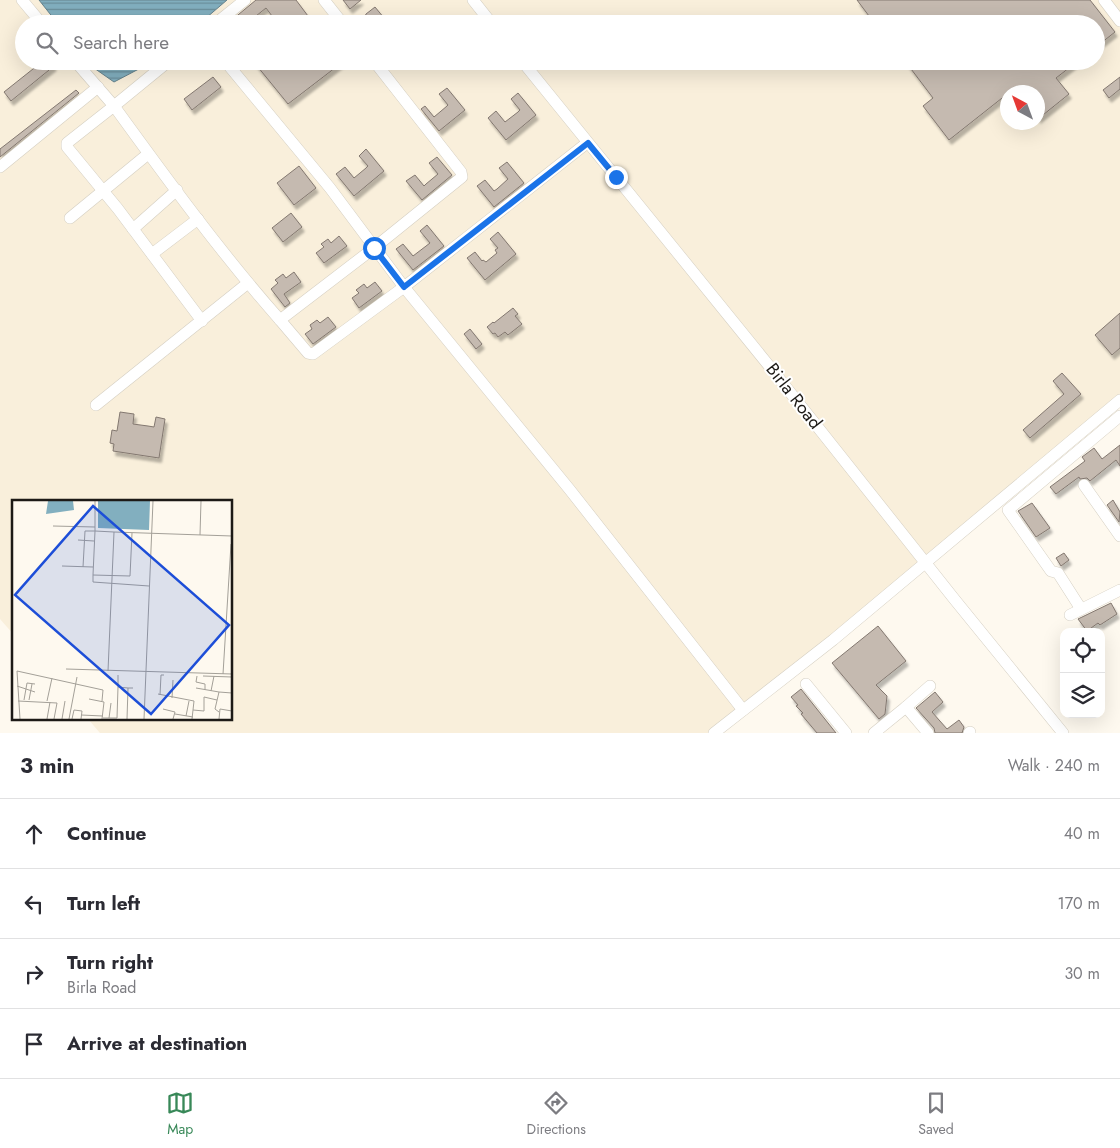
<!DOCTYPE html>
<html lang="en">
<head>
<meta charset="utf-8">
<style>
	:root { --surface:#fff; --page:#f2f2f3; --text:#2b2b33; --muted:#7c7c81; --line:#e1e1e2; --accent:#388858 }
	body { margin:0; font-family:Jost,sans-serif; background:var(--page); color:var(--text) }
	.controls { position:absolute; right:15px; bottom:15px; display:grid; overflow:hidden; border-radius:10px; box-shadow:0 5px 20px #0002 }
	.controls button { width:45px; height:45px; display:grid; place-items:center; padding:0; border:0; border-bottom:1px solid var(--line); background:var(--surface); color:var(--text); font:25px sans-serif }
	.compass { position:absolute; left:1000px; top:85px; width:45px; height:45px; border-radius:50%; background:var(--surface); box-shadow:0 5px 20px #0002; rotate:319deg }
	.stop { position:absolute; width:15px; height:15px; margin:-11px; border:4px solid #1a73e8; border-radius:50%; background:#fff }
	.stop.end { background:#1a73e8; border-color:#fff; box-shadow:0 1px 5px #0008 }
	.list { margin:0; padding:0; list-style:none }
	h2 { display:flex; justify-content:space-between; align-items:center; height:65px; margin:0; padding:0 20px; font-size:21px }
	h2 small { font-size:16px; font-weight:400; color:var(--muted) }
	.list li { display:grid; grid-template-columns:32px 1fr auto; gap:15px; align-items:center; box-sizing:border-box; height:70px; padding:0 20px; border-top:1px solid var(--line) }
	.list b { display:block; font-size:19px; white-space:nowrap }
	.list p { margin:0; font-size:16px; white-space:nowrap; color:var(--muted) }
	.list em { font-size:16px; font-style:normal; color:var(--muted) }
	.icon { flex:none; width:28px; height:28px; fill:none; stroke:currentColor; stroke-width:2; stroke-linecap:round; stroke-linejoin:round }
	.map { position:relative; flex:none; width:1120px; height:733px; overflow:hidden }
	.search { position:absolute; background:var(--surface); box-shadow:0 5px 20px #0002; left:15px; right:15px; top:15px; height:55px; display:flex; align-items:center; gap:12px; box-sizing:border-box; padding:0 18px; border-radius:28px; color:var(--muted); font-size:19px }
	.sheet { height:345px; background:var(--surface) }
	nav { display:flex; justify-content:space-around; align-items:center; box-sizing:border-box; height:70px; border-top:1px solid var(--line); background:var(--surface); font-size:14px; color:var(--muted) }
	nav a { display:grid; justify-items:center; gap:2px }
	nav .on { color:var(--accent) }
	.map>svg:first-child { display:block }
	.built { fill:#f9efdb; fill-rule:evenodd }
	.water { fill:url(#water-rules); stroke:#64828c }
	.building { fill:#c5bab0; stroke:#837870; filter:url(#shadow) }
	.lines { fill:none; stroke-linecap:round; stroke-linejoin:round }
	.minor-casing { stroke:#d5cfc2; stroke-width:12 }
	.minor { stroke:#fff; stroke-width:11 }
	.route { stroke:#1a73e8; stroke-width:6 }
	.labels { text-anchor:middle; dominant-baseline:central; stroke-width:4; stroke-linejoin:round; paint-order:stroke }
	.street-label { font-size:18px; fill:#1d1a16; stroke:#fff }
	.inset-road { fill:none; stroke:#a4a098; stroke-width:1 }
	.view { fill:#1d4ed8; fill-opacity:0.15; stroke:#1d4ed8; stroke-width:2.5 }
	.inset-edge { fill:none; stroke:#1d1a16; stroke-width:2.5 }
</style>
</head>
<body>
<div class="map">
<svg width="1120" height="733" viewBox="0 0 1120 733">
	<defs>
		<pattern id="water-rules" width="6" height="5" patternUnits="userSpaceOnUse" patternTransform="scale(1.25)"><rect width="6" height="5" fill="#82afbf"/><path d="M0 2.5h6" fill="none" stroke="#6a8e9a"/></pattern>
		<filter id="shadow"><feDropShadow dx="2.5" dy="4.5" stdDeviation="1" flood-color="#0004"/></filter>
	</defs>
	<rect width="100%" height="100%" fill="#fef9ef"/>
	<path class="built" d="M0 0H1120V394L713 733H100L88 719H231V502H14V635L0 619ZM24 24H1096V61H24ZM1008 92H1038V122H1008Z"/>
	<g class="water">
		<polygon points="39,0 227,0 199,24 58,24"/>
		<polygon points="89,61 154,61 114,82 94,68"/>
	</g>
	<g class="building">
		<polygon points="256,0 296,0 314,24 278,24 266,8 246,24 227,24"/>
		<polygon points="343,0 361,0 350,9"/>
		<polygon points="857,0 1090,0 1115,32 1096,47 1096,24 875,24"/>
		<polygon points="375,7 389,24 362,24 366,14"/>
		<polygon points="43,61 50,61 54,66 11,101 4,92"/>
		<polygon points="253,61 344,61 288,104"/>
		<polygon points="905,61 1078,61 1056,78 1069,94 1038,119 1038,92 1021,92 1016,87 949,140 923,106 933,98"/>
		<polygon points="213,77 221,87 192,110 184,99"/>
		<polygon points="1120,77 1120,89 1109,98 1103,90"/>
		<polygon points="447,88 465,110 439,131 421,109 425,106 434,117 447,106 448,105 439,94"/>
		<polygon points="76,90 79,93 0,157 0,149"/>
		<polygon points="518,93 536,115 506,140 488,118 496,111 505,122 518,112 520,110 511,99"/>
		<polygon points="366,149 384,171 354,196 336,174 345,167 354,178 366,168 368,166 359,156"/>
		<polygon points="437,157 452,175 422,200 406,181 415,175 424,186 426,184 438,174 429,163"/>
		<polygon points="507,162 524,183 494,207 477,186 485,180 494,191 497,189 508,179 499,168"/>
		<polygon points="299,166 316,188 294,205 277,183"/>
		<polygon points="291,213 302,227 283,242 272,228"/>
		<polygon points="427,225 444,246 413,270 396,249 403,244 413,256 430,243 420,231"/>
		<polygon points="498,232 516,254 485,280 467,258 475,252 482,261 483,260 486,262 497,253 495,250 498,248 490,239"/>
		<polygon points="339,236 347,246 324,263 316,253 324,247 321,244 328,239 331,243"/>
		<polygon points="294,272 301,282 284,294 290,303 285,307 271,289 278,283 275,280 283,274 286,278"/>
		<polygon points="375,282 382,291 359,308 352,298 359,293 356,290 364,284 367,288"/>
		<polygon points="513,308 518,314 515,316 522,324 508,335 505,332 498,337 495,333 493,334 487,327 493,322 494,323"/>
		<polygon points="1120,313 1120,348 1112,355 1095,335"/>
		<polygon points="328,317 336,327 313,344 305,334 312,329 310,325 317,320 320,323"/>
		<polygon points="470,329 482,344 476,349 464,334"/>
		<polygon points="1062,373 1081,394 1030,438 1023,430 1064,394 1053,381"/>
		<polygon points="120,412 134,414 133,424 148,426 154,427 156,417 165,419 159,458 113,451 114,444 110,443 112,430 117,431"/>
		<polygon points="1120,445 1120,466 1116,460 1090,481 1087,478 1080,479 1079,477 1056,494 1050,487 1085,461 1082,457 1094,448 1102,459"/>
		<polygon points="1113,500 1120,512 1119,522 1107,505"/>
		<polygon points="1032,503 1050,528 1036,537 1018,511"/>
		<polygon points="1064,553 1069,560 1061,566 1056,558"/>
		<polygon points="1111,603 1117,614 1100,625 1098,623 1087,631 1078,619"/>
		<polygon points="878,626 906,661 876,685 887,696 885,714 879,719 832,663"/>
		<polygon points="801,689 836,733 817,733 801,714 803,713 796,706 798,705 791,697"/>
		<polygon points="935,692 943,702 932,712 947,729 959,720 964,727 962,733 935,733 934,728 916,708"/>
	</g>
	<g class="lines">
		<defs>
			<g id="minor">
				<polyline points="22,0 42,24"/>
				<polyline points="324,0 343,24"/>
				<polyline points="473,0 492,24"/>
				<polyline points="1104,0 1120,21"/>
				<polyline points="215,24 245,0"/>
				<polyline points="75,61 114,106 169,61"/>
				<polyline points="225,61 330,188 404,287 570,490 743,710"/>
				<polyline points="522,61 770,367 955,600 1063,733"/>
				<polyline points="0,167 98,87"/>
				<polyline points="70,218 148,154"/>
				<polyline points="133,229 177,190"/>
				<polyline points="152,254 198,219"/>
				<polyline points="280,320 308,353 313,354 404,287 587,143"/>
				<path d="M202 321 118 209 67 147V143L114 106C167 179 220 252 280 320L374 248 462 177 461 172 374 61"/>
				<polyline points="96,405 248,283"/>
				<polyline points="1084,485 1120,536"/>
				<polyline points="1081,609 1058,573 1051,571 1008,510 1120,416"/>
				<polyline points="1070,615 1120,590"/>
				<polyline points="806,684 846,733"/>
				<polyline points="714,733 833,640 1120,400"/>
				<polyline points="874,733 906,707"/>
				<polyline points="928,733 906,707 930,686"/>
				<polyline points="969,733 970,732"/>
			</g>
		</defs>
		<use href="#minor" class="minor-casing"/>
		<use href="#minor" class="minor"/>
	</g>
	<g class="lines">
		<polyline class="route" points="374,248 404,287 588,143 616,177"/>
	</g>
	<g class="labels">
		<g class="street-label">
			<text transform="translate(794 396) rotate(52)">Birla Road</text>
		</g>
	</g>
	<g transform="translate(12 500)">
		<rect width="220" height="220" fill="#fef9ef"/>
		<path d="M36 1H61L62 10 34 14ZM86 1H138L137 30 86 28Z" fill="#82afbf"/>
		<path class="inset-road" d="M83 1V31L102 32M41 26 83 27M188 35 189 1M66 40 82 41M50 66 81 67M71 67 73 31H83L81 75 118 76 120 33M81 75V82L137 86M54 169 220 174M96 171 102 32 220 36M211 174 219 44M106 175V187L116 188M185 176 184 182 193 184V190M191 176 220 177M5 186 23 192M184 188 207 192M199 191 202 176M146 194 182 201 180 219M148 195 149 175H152M160 198 161 180M77 199 92 202 90 219M12 200 15 183 23 184M17 200 20 184M6 201 45 203 42 219M35 201 40 178M151 209 163 212 161 219M181 210 192 211V197L205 200M207 212 203 209 207 192 220 193M163 214 181 217M69 215 91 216M174 216 177 201M91 218H105L106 187M97 218 99 203M8 219 5 171 91 190 90 201M35 219 38 202M50 219 53 201M57 219 65 177M60 219 62 210 70 211 69 219M115 219 116 188H121M132 219 141 1M207 219 208 209 220 211"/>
		<path class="view" d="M81 6 217 125 139 214 3 95Z"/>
		<rect width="220" height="220" class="inset-edge"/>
	</g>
</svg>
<div class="controls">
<button><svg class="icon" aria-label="locate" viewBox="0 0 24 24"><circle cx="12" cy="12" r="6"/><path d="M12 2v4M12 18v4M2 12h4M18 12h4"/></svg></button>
<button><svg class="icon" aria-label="layers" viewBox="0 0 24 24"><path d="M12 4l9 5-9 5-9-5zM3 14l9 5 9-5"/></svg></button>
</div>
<svg class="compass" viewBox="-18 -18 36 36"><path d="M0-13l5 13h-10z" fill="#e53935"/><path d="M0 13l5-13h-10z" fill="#7c7c81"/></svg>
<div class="stop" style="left:374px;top:248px"></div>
<div class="stop end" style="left:616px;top:177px"></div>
<div class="search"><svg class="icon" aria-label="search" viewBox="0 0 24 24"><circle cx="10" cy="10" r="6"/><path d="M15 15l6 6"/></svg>Search here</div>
</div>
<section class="sheet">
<h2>3 min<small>Walk · 240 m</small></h2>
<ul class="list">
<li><svg class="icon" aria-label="ahead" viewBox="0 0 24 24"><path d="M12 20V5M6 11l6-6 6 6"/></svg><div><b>Continue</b></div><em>40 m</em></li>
<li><svg class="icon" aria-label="left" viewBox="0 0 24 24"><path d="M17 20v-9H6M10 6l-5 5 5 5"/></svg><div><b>Turn left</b></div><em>170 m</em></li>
<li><svg class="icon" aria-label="right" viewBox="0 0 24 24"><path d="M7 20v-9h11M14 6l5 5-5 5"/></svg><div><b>Turn right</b><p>Birla Road</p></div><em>30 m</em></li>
<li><svg class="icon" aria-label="arrive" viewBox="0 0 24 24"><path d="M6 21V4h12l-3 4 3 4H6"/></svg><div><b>Arrive at destination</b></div></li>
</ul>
</section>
<nav>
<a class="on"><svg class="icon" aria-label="map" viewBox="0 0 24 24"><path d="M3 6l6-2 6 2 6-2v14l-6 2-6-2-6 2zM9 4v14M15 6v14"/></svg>Map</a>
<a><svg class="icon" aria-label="directions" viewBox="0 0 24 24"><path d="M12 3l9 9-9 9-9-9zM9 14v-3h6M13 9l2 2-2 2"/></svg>Directions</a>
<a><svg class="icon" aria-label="saved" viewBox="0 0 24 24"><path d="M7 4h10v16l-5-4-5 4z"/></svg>Saved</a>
</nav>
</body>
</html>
